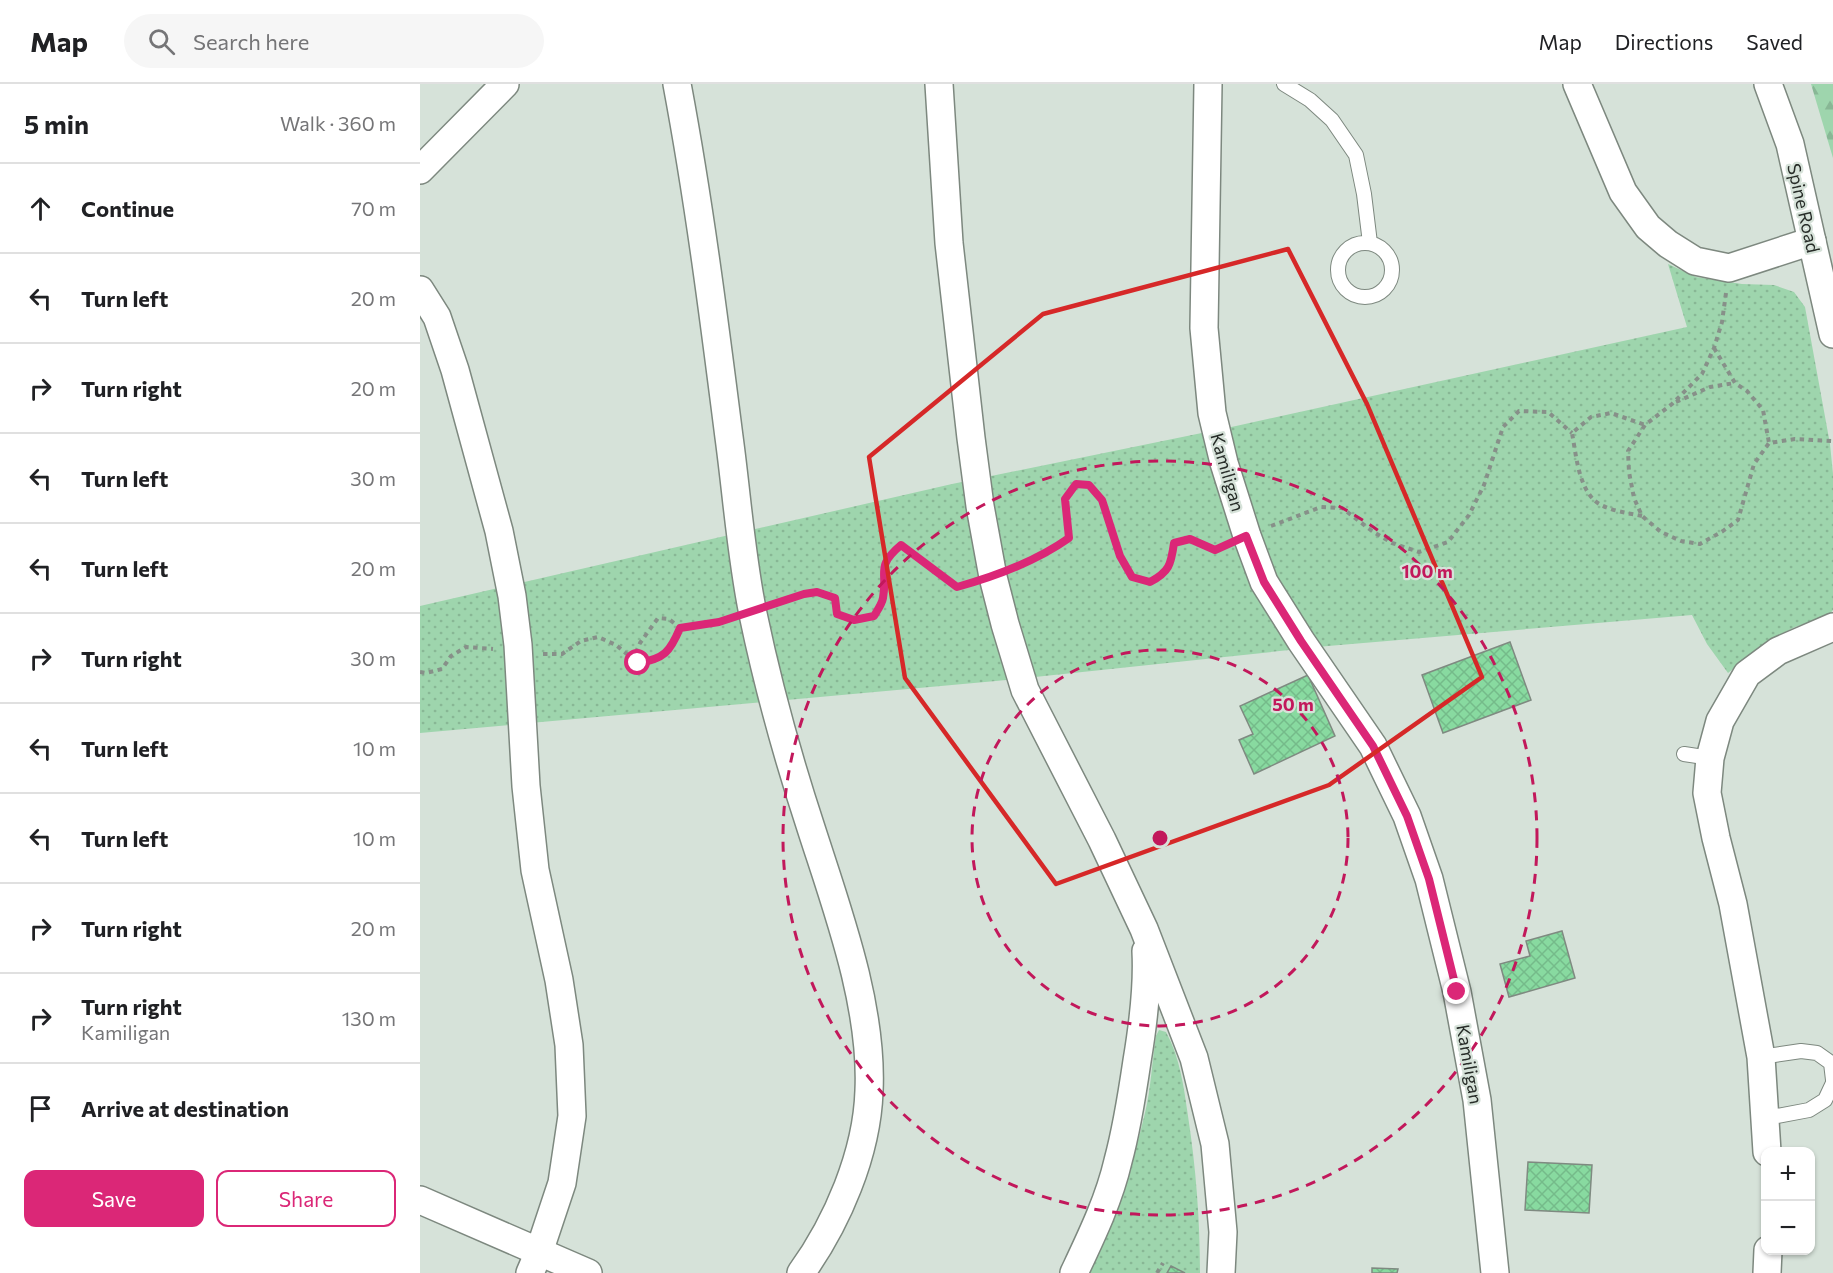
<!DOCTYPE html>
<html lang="en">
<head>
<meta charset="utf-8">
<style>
	:root { --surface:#fff; --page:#f6f6f6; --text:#202124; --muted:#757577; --line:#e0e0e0; --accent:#db2777 }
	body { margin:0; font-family:Commissioner,sans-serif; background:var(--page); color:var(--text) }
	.controls { position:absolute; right:18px; bottom:18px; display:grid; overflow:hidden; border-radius:12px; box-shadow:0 2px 4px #0004 }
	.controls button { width:54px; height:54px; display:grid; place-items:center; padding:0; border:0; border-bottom:2px solid var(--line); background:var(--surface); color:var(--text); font:30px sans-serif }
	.stop { position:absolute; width:18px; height:18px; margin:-14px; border:4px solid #db2777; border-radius:50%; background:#fff }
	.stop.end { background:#db2777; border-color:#fff; box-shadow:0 2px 6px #0008 }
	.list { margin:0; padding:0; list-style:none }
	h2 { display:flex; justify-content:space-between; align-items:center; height:78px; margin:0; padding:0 24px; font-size:26px }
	h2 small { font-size:20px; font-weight:400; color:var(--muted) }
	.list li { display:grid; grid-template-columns:39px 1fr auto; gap:18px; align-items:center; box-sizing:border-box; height:90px; padding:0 24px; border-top:2px solid var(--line) }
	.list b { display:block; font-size:22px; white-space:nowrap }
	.list p { margin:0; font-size:20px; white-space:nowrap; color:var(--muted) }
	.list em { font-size:20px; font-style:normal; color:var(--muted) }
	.actions { display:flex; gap:12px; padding:18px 24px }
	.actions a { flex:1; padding:14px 0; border:2px solid var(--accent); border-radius:12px; text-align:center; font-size:21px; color:var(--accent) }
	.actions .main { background:var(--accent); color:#fff }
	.icon { flex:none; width:33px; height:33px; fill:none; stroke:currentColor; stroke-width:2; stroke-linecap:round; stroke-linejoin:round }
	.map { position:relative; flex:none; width:1413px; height:1189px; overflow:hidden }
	header { display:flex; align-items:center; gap:36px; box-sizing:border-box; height:84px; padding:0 30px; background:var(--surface); border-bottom:2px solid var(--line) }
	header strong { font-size:28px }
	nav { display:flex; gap:33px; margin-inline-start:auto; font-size:21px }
	.search { width:420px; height:54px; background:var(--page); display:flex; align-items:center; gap:15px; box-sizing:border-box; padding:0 21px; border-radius:33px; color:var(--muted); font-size:22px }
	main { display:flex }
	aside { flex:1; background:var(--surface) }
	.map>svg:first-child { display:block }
	.green { fill:url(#green-dots) }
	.forest { fill:url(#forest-firs) }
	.building { fill:url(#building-cross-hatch); stroke:#7f8a81; stroke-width:1.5 }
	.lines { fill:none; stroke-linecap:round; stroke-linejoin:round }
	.service-casing { stroke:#7d887f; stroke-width:16 }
	.minor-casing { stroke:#7d887f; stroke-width:30 }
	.path { stroke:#879089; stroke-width:4; stroke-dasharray:4.5 4.5; stroke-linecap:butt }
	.service { stroke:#fff; stroke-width:14 }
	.minor { stroke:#fff; stroke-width:27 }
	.route { stroke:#db2777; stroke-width:8 }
	.marked { fill:none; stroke:#d62828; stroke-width:4.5; stroke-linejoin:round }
	.ring { fill:none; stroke:#c2185b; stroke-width:3; stroke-dasharray:10 8 }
	.labels { text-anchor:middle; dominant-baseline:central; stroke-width:4.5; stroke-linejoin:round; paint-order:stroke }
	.street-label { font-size:18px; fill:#272c28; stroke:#d6e2d9 }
	.centre { fill:#c2185b; stroke:#d6e2d9; stroke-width:3 }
	.ring-label { font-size:18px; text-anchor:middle; font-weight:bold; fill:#c2185b; stroke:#d6e2d9; stroke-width:4.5; stroke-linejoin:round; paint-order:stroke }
</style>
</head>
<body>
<header>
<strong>Map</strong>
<div class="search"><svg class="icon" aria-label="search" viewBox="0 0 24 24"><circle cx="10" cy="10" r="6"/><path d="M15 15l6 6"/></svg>Search here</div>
<nav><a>Map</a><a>Directions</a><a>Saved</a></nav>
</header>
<main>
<aside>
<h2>5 min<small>Walk · 360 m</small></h2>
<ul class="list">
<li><svg class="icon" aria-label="ahead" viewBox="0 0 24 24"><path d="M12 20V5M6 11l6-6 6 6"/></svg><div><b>Continue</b></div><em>70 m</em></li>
<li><svg class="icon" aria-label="left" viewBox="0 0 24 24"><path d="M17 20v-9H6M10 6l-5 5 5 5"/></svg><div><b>Turn left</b></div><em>20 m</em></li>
<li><svg class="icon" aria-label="right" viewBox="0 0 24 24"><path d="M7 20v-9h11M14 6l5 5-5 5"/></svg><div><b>Turn right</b></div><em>20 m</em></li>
<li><svg class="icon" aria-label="left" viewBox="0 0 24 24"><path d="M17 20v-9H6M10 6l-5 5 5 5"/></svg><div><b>Turn left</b></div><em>30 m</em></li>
<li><svg class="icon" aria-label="left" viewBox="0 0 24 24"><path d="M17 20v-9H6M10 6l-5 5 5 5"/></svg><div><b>Turn left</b></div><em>20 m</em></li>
<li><svg class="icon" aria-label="right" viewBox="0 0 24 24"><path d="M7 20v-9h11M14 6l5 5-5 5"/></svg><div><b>Turn right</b></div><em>30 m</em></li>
<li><svg class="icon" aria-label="left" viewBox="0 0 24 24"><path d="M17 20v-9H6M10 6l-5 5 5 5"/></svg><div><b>Turn left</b></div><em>10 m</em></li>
<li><svg class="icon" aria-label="left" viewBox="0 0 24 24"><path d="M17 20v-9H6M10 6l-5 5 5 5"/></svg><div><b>Turn left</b></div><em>10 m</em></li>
<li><svg class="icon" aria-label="right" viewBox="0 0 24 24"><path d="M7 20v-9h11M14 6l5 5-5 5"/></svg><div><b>Turn right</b></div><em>20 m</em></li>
<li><svg class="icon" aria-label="right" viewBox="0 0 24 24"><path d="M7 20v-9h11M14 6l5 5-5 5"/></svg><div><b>Turn right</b><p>Kamiligan</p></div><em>130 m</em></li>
<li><svg class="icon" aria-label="arrive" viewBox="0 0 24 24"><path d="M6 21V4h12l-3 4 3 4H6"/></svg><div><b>Arrive at destination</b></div></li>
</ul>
<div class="actions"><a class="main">Save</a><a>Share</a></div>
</aside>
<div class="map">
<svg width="1413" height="1189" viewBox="0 0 1413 1189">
	<defs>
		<pattern id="green-dots" width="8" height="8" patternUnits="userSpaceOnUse" patternTransform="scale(1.5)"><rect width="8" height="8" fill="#9ed5ad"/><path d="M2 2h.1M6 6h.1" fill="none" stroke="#88b795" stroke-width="1.8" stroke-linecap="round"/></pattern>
		<pattern id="forest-firs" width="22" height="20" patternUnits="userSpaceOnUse" patternTransform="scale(1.5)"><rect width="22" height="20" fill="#9ed5ad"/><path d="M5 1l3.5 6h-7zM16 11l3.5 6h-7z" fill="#88b795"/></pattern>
		<pattern id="building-cross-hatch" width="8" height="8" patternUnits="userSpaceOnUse" patternTransform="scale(1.5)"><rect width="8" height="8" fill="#88daa0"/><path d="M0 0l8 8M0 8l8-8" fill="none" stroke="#75bb8a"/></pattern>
	</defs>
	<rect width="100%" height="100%" fill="#d6e2d9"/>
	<g class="green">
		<polygon points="1248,180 1276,193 1322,200 1354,201 1374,208 1385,223 1410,360 1413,390 1413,526 1408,532 1375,543 1346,558 1308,589 1287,560 1272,531 908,562 576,597 0,649 0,522 532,400 816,342 1267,243"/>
		<path d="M739 946 746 948C760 973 764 1004 768 1032 776 1084 780 1136 780 1189H670C694 1138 712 1084 725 1029 731 1004 732 977 736 952Z"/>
	</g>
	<polygon class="forest" points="1391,0 1413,0 1413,74"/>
	<g class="building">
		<polygon points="1090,558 1111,616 1023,649 1002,591"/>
		<polygon points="888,591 915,652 834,690 819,656 833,650 820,622"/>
		<polygon points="1142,847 1155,894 1089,913 1080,880 1110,872 1106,857"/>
		<polygon points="1108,1078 1172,1081 1169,1129 1105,1126"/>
		<polygon points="751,1182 765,1189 747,1189"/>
		<polygon points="952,1184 978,1185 977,1189 952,1189"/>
	</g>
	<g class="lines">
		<defs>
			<g id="service">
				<polyline points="864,0 890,16 912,36 936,71 944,110 950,159"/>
				<circle cx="945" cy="186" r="27"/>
				<polyline points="1264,670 1290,674"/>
				<polyline points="1341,973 1381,967 1397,969 1411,979 1413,996"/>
				<polyline points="1346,1034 1389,1026 1405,1016 1413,999"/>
			</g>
			<g id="minor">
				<path d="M257 0C279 117 294 235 309 353 317 412 321 472 333 530 348 602 368 674 391 744 417 825 453 921 449 1007 447 1070 417 1139 381 1189"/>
				<polyline points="519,0 529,159 551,354 560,422 573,493 585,540 605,606 682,756 724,845 774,974 795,1060 803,1148 801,1189"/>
				<polyline points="788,0 784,244 792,329 804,379 827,452 844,498 881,557 953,662 987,732 1009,795 1037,908 1057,1016 1075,1189"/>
				<polyline points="1157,0 1203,108 1228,143 1248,160 1275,177 1309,184 1392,157"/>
				<polyline points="1348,0 1370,60 1413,250"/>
				<polyline points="0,86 85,0"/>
				<polyline points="0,206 17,233 35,286 79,447 92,512 98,561 106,702 115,786 139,896 149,961 152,1032 142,1099 119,1168 110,1189"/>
				<polyline points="1347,1068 1341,973 1313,820 1296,754 1287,709 1290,674 1300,637 1327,590 1358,567 1413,543"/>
				<polyline points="0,1116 168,1189"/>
				<path d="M654 1189C671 1153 689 1116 698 1077 707 1044 712 1011 717 977 723 941 728 904 726 867"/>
				<polyline points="1347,1189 1348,1166"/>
			</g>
		</defs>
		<use href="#service" class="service-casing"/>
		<use href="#minor" class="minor-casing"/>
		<g class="path">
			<polyline points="1306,209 1302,238 1294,264 1282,290 1252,320 1225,341 1208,367 1209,388 1214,414 1222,432 1241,448 1261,457 1280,460 1303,447 1318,436 1334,380 1349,359 1375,355 1413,357"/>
			<polyline points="1294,264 1315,299 1327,307 1343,326 1349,359"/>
			<polyline points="1256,318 1290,303 1315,299"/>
			<path d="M1222 432C1208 429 1183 426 1173 415 1158 399 1156 370 1152 349L1171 333 1191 329 1225 341"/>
			<polyline points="851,442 901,423 922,424 952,447 972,459 999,468 1028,458 1049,431 1064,401 1083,343 1099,327 1128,328 1152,349"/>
			<path d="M596 483 629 468 649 454 645 415 656 400 670 401 683 416 700 472 712 493 730 498C749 488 751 481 754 460L770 455 795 466 805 462"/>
			<path d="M357 520 384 510 397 508 415 514 417 530 434 535 454 532C457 527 462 520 463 514 468 487 455 483 481 461L537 503 549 500"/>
			<path d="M260 544C249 568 245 575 218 579L213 575 220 559 238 534 249 535 260 544 310 535"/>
			<polyline points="123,570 142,570 161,557 178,553 196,561 213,575"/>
			<polyline points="0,588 6,589 22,585 31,572 46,563 73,565"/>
			<polyline points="737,1189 743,1179"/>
		</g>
		<use href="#service" class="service"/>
		<use href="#minor" class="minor"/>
	</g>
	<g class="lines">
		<path class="route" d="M218 579C244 575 250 568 260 544L299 538 384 510 397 508 415 514 417 530 434 536 454 532C457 527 462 520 463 514 468 487 455 483 481 461L537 503C577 492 615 478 649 454L645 415 656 400 669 401 682 416 700 472 712 493 730 498C749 488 751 481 754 459L770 455 795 466 826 452 844 498 881 557 953 662 987 732 1009 795 1037 908"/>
	</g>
	<path class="marked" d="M868 165 947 320 1062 593 909 701 636 800 485 594 449 373 623 230Z"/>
	<g class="ring">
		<circle cx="740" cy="754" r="188"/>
		<circle cx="740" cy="754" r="377"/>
	</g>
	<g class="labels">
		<g class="street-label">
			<text transform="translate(1384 124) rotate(77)">Spine Road</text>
			<text transform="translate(808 388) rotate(74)">Kamiligan</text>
			<text transform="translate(1050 980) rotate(80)">Kamiligan</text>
		</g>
	</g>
	<circle cx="740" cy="754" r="9" class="centre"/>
	<g class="ring-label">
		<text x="1007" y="494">100 m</text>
		<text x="873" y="627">50 m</text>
	</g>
</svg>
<div class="controls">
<button>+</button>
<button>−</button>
</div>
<div class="stop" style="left:218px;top:579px"></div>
<div class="stop end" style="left:1037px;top:908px"></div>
</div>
</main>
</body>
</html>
